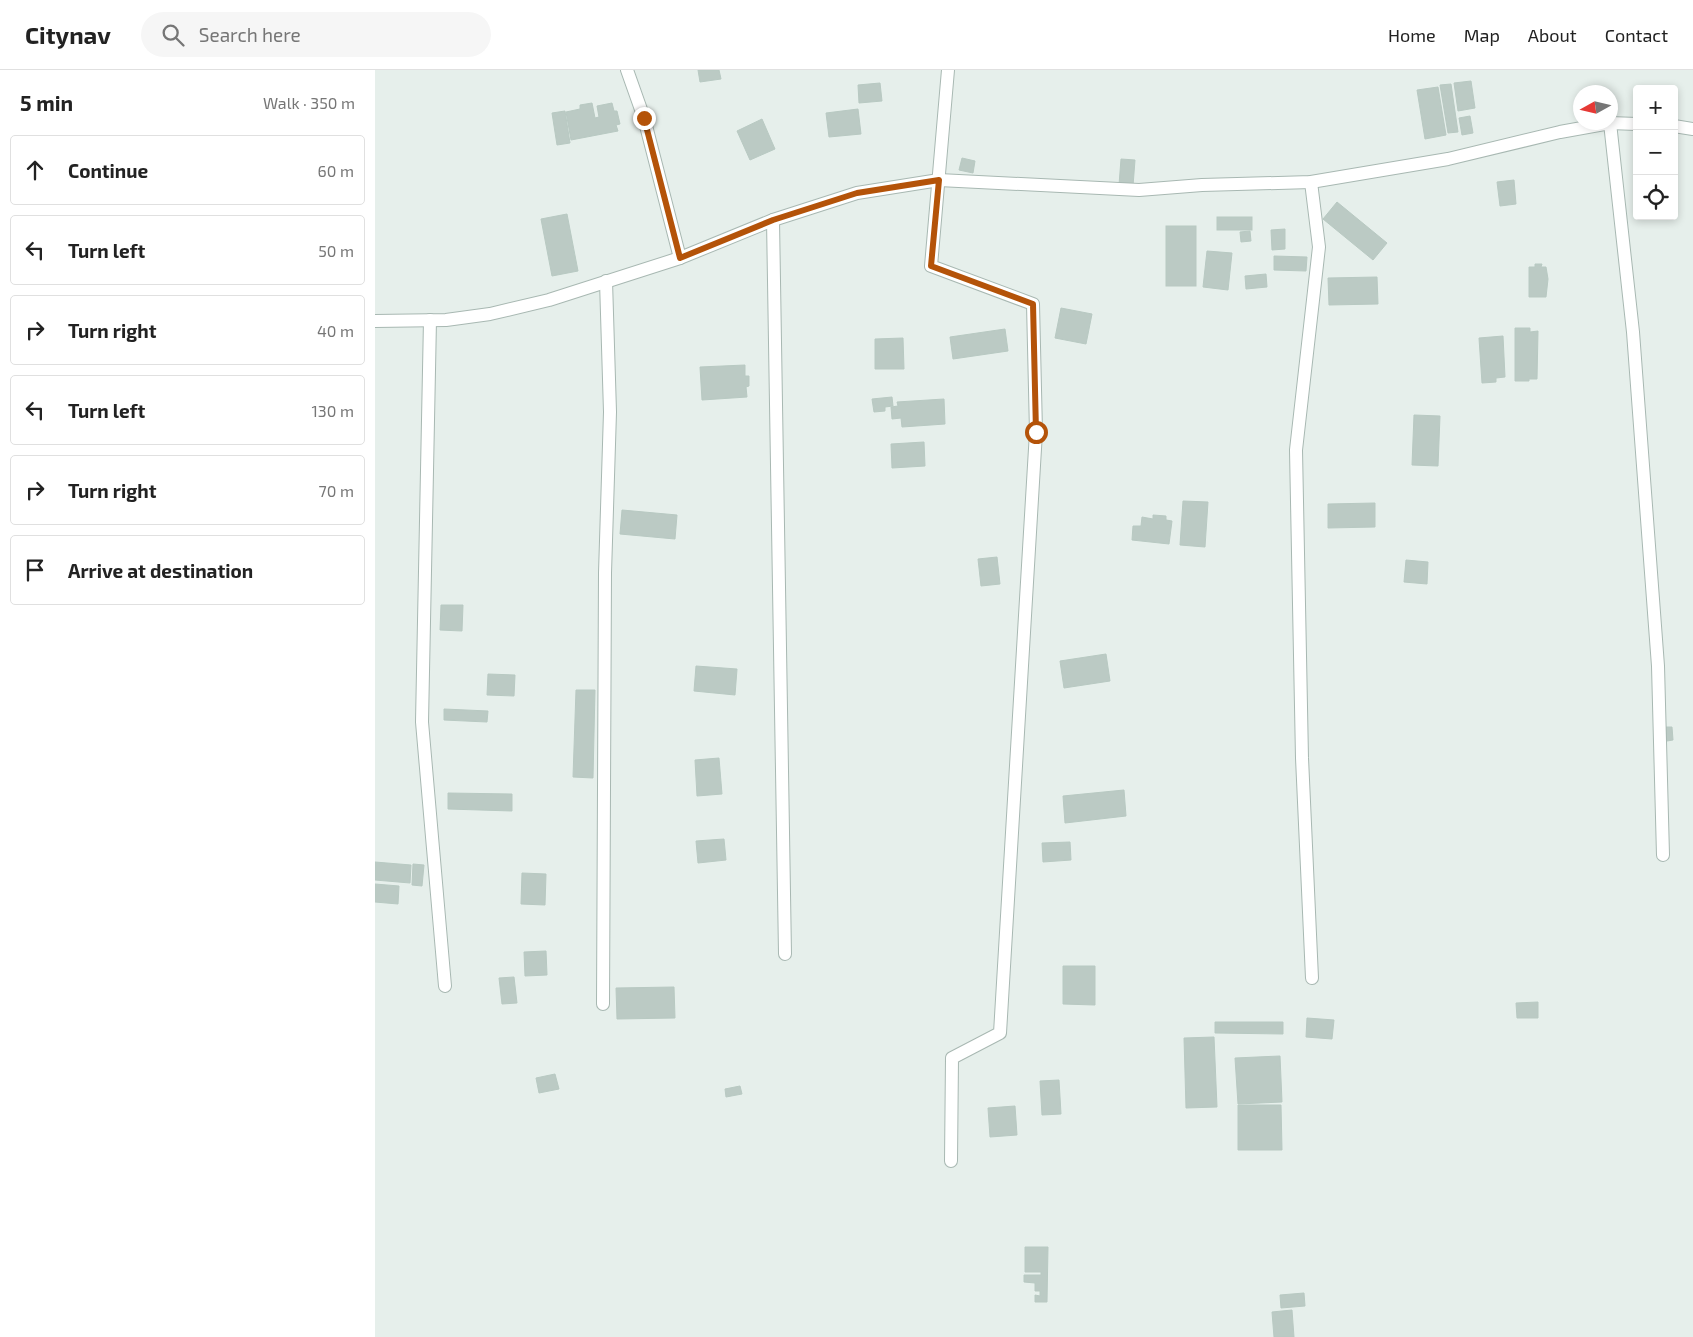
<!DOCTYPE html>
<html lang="en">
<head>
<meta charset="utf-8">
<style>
	:root { --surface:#fff; --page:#f6f6f6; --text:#222; --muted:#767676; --line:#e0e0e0 }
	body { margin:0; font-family:"Exo 2",sans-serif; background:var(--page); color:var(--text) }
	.controls { position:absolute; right:15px; top:15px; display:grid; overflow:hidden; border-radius:5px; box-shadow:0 2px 8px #0003 }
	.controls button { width:45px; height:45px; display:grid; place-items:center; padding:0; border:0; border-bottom:1px solid var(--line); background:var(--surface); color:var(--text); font:25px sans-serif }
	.compass { position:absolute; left:1198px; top:15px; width:45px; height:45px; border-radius:50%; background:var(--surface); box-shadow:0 2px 8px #0003; rotate:262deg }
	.stop { position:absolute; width:15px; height:15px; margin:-11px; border:4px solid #b45309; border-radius:50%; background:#fff }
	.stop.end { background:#b45309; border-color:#fff; box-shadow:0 1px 5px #0008 }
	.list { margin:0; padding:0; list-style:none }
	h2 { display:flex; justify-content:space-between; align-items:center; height:65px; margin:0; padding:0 20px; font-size:21px }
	h2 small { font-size:16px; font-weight:400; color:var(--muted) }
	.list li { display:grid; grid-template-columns:32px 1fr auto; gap:15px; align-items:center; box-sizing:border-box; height:70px; margin:0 10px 10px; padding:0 10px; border:1px solid var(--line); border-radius:5px }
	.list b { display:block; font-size:19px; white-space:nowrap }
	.list em { font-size:16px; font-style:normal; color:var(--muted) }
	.icon { flex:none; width:28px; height:28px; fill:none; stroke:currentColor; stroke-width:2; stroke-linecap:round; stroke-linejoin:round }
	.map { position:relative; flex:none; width:1318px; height:1267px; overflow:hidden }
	header { display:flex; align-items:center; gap:30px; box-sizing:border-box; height:70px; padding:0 25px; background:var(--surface); border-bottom:1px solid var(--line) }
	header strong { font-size:24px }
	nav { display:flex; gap:28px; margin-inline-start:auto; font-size:18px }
	.search { width:350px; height:45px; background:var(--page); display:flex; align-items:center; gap:12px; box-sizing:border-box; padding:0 18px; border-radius:28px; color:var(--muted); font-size:19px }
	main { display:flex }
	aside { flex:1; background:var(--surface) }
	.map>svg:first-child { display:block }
	.building { fill:#bbcac4; stroke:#b8c9c2 }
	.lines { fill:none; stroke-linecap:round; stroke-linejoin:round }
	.minor-casing { stroke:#a8b8b2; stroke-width:14 }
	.minor { stroke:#fff; stroke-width:12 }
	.route { stroke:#b45309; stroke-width:6 }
</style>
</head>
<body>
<header>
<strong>Citynav</strong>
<div class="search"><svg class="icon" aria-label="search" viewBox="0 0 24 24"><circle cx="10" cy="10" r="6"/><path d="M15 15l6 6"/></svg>Search here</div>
<nav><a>Home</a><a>Map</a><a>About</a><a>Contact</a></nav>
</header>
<main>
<aside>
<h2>5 min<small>Walk · 350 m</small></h2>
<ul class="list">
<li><svg class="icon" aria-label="ahead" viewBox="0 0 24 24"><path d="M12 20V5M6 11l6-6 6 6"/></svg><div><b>Continue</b></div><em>60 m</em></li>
<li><svg class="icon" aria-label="left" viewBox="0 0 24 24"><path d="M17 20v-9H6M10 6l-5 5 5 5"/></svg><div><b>Turn left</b></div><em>50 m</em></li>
<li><svg class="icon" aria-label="right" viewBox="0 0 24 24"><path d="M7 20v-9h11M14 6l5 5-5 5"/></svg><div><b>Turn right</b></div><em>40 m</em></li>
<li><svg class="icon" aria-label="left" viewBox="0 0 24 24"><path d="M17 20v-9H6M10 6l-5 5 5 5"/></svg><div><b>Turn left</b></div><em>130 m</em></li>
<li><svg class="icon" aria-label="right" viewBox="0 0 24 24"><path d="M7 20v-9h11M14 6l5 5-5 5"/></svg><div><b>Turn right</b></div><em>70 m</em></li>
<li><svg class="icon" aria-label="arrive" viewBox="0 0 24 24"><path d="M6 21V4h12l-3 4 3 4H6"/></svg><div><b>Arrive at destination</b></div></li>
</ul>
</aside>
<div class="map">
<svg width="1318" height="1267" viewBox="0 0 1318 1267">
	<rect width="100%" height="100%" fill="#e6efeb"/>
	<g class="building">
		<polygon points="323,0 344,0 346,9 325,12"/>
		<polygon points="1096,11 1100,38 1083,41 1079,13"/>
		<polygon points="505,13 507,31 484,33 483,15"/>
		<polygon points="1076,14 1083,62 1073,63 1065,15"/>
		<polygon points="1063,17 1071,65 1050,69 1042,20"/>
		<polygon points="217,33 220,48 224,47 222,36 237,33 239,41 242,41 245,54 241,55 243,61 196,70 191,42 205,39 205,35"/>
		<polygon points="483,39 486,64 454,67 451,43"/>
		<polygon points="190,41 195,73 182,75 177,43"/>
		<polygon points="1095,46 1098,63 1087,65 1084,48"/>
		<polygon points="387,49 400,79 375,90 362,61"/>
		<polygon points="587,88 600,91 598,103 584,100"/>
		<polygon points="746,89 760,90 758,116 744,115"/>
		<polygon points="1139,110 1141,134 1125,136 1122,112"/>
		<polygon points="962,132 1012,173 998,190 948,149"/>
		<polygon points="192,144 203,201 177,206 166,149"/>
		<rect x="842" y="147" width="35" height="13"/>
		<rect x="791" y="156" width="30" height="60"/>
		<polygon points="910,159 910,179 897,180 896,160"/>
		<polygon points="875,161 876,171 866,172 865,162"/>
		<polygon points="832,181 857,183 853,220 828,217"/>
		<polygon points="899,186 932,187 931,201 899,200"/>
		<polygon points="1160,194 1167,194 1166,197 1171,197 1173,209 1171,227 1154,227 1154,197 1160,197"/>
		<polygon points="891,204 892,217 871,219 870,206"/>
		<polygon points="1002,207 1003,234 954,235 953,208"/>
		<polygon points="686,238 717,244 711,274 680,268"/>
		<polygon points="1140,258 1155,258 1155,262 1163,261 1162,309 1154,309 1154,311 1140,311"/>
		<polygon points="630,259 633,281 578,289 575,267"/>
		<polygon points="1128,266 1130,307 1121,308 1121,312 1107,313 1104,268"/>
		<polygon points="528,268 529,299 500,299 500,269"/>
		<polygon points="370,295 370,306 374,306 374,316 371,317 372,327 327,330 325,297"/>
		<polygon points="517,327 518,336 510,337 510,341 499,342 497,329"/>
		<polygon points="569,329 570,354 527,357 526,348 517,349 516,337 523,336 522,332"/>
		<polygon points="1039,345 1065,346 1063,396 1037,395"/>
		<polygon points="549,372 550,396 517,398 516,374"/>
		<polygon points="808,431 833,432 830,477 805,475"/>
		<polygon points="1000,433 1000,457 953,458 953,434"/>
		<polygon points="247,440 302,445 300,469 245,464"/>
		<polygon points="778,445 791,446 791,450 797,451 794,474 757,470 758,456 766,456 767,447 778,449"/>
		<polygon points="622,487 625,514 606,516 603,489"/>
		<polygon points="1031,490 1053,492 1052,514 1029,512"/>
		<polygon points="66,535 88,535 87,561 65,560"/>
		<polygon points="731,584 735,611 689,618 685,591"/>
		<polygon points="321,596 362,599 360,625 319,621"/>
		<polygon points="113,604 140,605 139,626 112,625"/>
		<polygon points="201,620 220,620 218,708 198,707"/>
		<polygon points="69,639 113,641 112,652 69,650"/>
		<polygon points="1290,657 1297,657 1298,670 1292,671"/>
		<polygon points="344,688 347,724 322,726 320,690"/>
		<polygon points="749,720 751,746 690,753 688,726"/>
		<polygon points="73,723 137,724 137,741 73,739"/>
		<polygon points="349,769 351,790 323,793 321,771"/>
		<polygon points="695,772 696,790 668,792 667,773"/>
		<polygon points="0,792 36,795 35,813 0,810"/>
		<polygon points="38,794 49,795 47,816 37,815"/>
		<polygon points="147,803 171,804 170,835 146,834"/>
		<polygon points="0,814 24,816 23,834 0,832"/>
		<polygon points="171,881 172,905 150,906 149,882"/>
		<polygon points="688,896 720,896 720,935 688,934"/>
		<polygon points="139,907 142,933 127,934 124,908"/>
		<polygon points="299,917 300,948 242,949 241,918"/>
		<polygon points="1163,932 1163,948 1142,948 1141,933"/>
		<polygon points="932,948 959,950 957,969 931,967"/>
		<polygon points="840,952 908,952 908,964 840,963"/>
		<polygon points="839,967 842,1037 811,1038 809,968"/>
		<polygon points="905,986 907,1032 863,1034 860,988"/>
		<polygon points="180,1004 184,1019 164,1023 161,1008"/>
		<polygon points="684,1010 686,1044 667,1045 665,1011"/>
		<polygon points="365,1016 367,1024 351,1027 350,1019"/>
		<polygon points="863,1035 906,1035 907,1080 863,1080"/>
		<polygon points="640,1036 642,1065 615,1067 613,1038"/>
		<polygon points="650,1177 673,1177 672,1232 660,1232 660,1225 665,1226 665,1221 660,1221 660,1213 649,1212 649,1205 666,1205 666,1202 650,1202"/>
		<polygon points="929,1223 930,1236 906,1238 905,1225"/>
		<polygon points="917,1240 919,1267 899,1267 897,1242"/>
	</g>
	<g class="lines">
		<defs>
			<g id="minor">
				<polyline points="252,0 269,48 305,188"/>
				<polyline points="573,0 556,196 658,234 661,362 625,963 577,988 576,1091"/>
				<polyline points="1235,53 1258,262 1283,596 1288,785"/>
				<polyline points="1299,56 1318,59"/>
				<polyline points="936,112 944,177 921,380 927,688 937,908"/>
				<polyline points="398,150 410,884"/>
				<polyline points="55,250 47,652 70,916"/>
				<polyline points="0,251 71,250 115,244 174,230 305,188 398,150 482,123 564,110 764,120 827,115 936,112 1073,89 1185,62 1235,53 1262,54"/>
				<polyline points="228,934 230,503 235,342 231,211"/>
			</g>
		</defs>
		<use href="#minor" class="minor-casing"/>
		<use href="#minor" class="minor"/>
	</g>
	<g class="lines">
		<polyline class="route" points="269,48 305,188 398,150 482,123 564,110 556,196 658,234 661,362"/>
	</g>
</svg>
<div class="controls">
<button>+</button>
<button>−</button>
<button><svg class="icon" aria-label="locate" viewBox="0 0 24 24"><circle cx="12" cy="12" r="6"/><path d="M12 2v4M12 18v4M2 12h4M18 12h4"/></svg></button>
</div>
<svg class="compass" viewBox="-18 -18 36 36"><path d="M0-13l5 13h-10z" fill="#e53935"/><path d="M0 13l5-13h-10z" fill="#767676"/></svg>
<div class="stop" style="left:661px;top:362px"></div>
<div class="stop end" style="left:269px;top:48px"></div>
</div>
</main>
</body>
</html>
